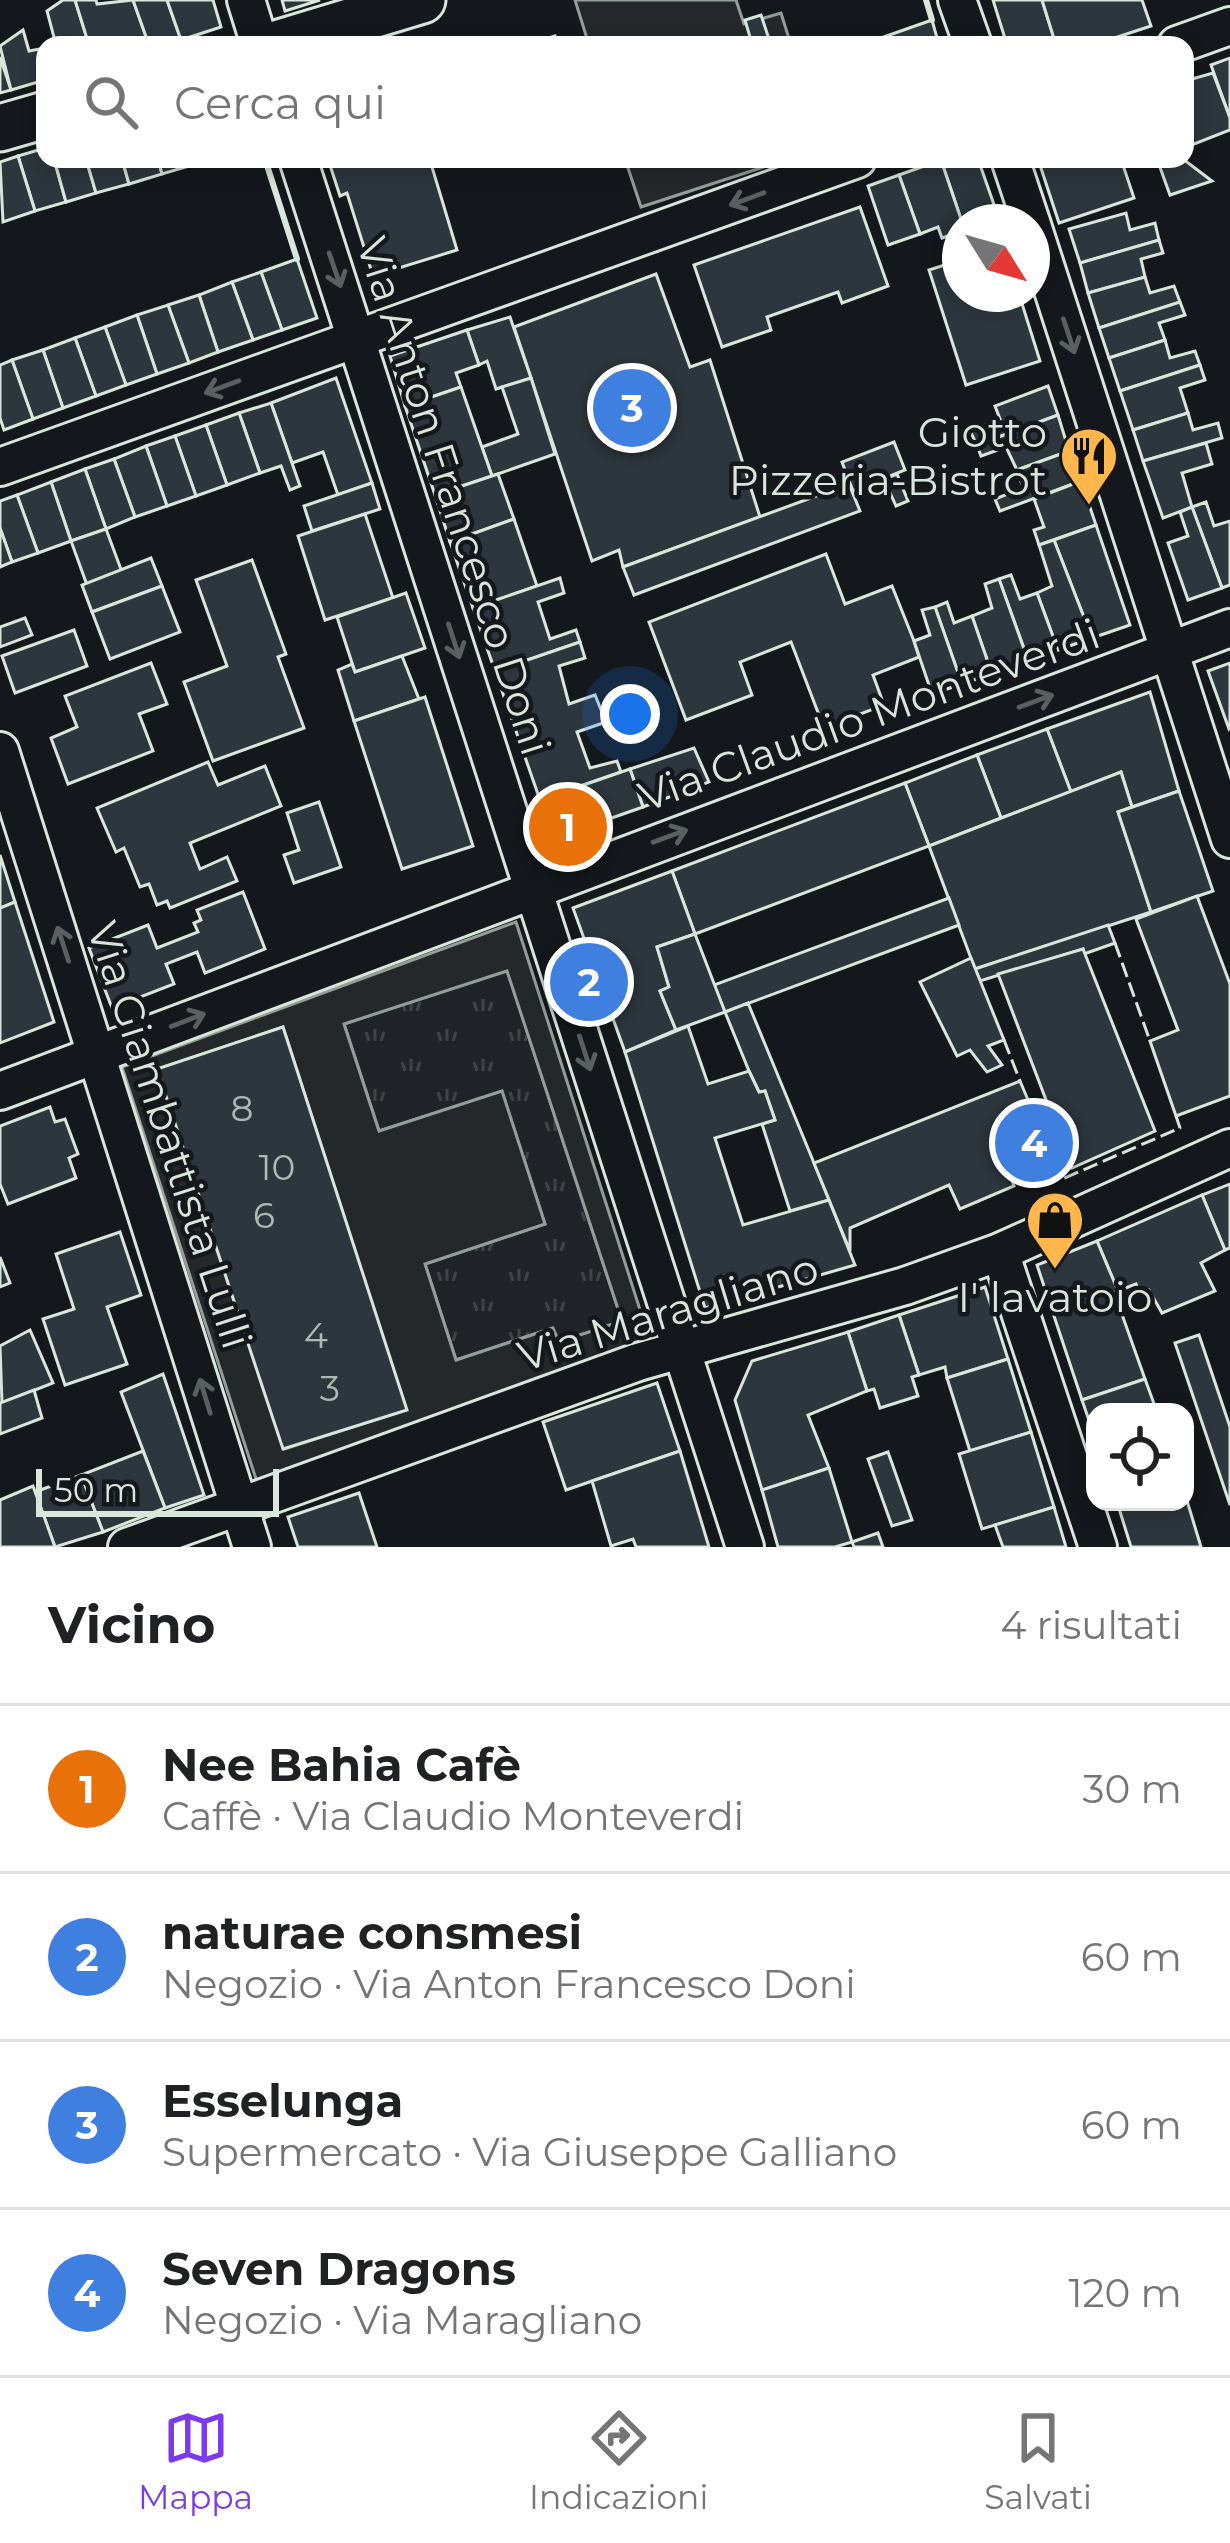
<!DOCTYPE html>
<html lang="it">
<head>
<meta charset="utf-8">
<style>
	:root { --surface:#fff; --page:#f2f2f2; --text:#202124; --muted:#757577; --line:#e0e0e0; --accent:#7c3aed }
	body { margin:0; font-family:Montserrat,sans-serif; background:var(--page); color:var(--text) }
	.controls { position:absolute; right:36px; bottom:36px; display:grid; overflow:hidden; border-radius:24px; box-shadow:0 6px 18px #0003 }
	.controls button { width:108px; height:108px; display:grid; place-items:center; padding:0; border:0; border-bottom:3px solid var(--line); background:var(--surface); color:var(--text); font:60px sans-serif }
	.compass { position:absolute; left:942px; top:204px; width:108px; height:108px; border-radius:50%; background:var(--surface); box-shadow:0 6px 18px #0003; rotate:127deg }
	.scale { position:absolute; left:36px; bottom:30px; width:243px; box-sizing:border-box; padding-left:12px; border:6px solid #d8e6dc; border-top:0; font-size:33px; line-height:42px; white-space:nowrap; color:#d8e6dc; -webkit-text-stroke:9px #14181c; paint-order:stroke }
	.you { position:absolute; left:630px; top:714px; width:42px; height:42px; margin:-30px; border:9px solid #fff; border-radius:50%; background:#1a73e8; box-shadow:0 0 0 18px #1a73e833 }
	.badge { display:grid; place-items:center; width:78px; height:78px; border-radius:50%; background:var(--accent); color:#fff; font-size:39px; font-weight:700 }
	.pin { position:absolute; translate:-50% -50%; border:6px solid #fff; box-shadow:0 3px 12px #0006 }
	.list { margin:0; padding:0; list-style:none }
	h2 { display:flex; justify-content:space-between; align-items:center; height:156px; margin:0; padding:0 48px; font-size:51px }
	h2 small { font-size:39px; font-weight:400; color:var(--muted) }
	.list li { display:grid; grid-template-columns:78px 1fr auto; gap:36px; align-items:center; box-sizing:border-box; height:168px; padding:0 48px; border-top:3px solid var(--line) }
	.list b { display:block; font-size:45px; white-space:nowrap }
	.list p { margin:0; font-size:39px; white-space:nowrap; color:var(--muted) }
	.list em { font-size:39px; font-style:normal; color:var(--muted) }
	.icon { flex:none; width:66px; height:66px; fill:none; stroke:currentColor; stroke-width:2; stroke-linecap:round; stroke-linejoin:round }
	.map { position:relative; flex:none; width:1230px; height:1547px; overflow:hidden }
	.search { position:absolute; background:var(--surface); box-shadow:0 6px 18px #0003; left:36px; right:36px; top:36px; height:132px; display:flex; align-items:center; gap:30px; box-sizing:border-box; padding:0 42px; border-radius:24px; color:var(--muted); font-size:45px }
	.sheet { height:828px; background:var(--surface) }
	nav { display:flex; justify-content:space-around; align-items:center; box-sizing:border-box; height:168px; border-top:3px solid var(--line); background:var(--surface); font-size:33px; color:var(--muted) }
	nav a { display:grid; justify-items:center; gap:6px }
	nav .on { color:var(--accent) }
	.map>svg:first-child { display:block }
	.grass { fill:url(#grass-tufts); stroke:#939e99; stroke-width:3 }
	.parking { fill:#24282b; stroke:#939e99; stroke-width:3; fill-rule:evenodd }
	.building { fill:#2c363c; stroke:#d8e6dc; stroke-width:3 }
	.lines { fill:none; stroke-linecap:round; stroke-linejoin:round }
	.minor-casing { stroke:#d8e6dc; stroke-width:42 }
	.major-casing { stroke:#d8e6dc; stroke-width:51 }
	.minor { stroke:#14181c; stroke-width:36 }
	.major { stroke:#14181c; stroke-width:45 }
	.fence { stroke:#d8e6dc; stroke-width:3; stroke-dasharray:15 6; stroke-linecap:butt }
	.wall { stroke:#d8e6dc; stroke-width:6 }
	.oneway { stroke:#59605f }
	.labels { text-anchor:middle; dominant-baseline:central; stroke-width:9; stroke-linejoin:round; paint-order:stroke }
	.number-label { font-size:36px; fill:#adbab4 }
	.poi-label { font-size:42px; fill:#d8e6dc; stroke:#14181c; text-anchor:end }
	.street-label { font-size:42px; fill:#d8e6dc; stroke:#14181c }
</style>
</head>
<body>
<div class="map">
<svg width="1230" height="1547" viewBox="0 0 1230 1547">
	<defs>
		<pattern id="grass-tufts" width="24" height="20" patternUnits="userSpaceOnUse" patternTransform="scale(3)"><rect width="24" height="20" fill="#202428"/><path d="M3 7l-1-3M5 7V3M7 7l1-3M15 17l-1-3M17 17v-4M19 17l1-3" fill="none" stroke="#404447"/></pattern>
	</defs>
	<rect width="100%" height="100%" fill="#14181c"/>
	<polygon class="grass" points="507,970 622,1321 558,1343 552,1328 456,1360 425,1264 545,1224 502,1092 379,1131 344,1024"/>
	<g class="parking">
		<polygon points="575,0 736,0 744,24 781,13 791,45 589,45"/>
		<polygon points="625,159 788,159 641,207"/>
		<path d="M516 922 650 1341 257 1482 122 1067ZM507 971 622 1321 559 1342 553 1328 456 1360 425 1264 545 1224 502 1091 379 1131 344 1024ZM283 1027 406 1410 284 1449 158 1069Z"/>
	</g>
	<g class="building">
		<polygon points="63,0 75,0 89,45 56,45 47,11"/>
		<polygon points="75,0 96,0 97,4 133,0 149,45 89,45"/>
		<polygon points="133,0 167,0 181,40 149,45"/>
		<polygon points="167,0 213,0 221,27 181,40"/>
		<polygon points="282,0 320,0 285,11"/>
		<polygon points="993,0 1042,0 1056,45 1007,45"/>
		<polygon points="1042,0 1142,0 1151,26 1093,45 1056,45"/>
		<polygon points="761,15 769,39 752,44 745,20"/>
		<polygon points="932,20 939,45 861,45"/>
		<polygon points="23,30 29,51 45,48 45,80 11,90 0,46"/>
		<polygon points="555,36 558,45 527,45"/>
		<polygon points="0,57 11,90 0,93"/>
		<polygon points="1230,58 1230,118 1211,65"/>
		<polygon points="1213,73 1230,118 1230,130 1189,146 1185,143 1185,81"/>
		<polygon points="45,148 45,159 54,159 66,202 35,211 18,156"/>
		<polygon points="18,156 35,211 3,222 0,162"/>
		<polygon points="54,159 86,159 96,193 66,202"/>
		<polygon points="86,159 122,159 129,184 96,193"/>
		<polygon points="122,159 158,159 162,174 129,184"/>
		<polygon points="158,159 195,159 196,164 162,174"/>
		<polygon points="328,159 458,159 432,167 457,250 373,276 347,193 340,196"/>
		<polygon points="978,159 999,219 962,222 941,160"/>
		<polygon points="1038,159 1121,159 1134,198 1059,223"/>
		<polygon points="1157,159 1183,159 1212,181 1170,195"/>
		<polygon points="941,160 962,222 960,232 942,238 938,227 920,234 899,175"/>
		<polygon points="899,175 920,234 888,245 868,186"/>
		<polygon points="860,207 888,286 842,303 838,292 767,317 771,330 722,347 694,265"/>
		<polygon points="1126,213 1130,230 1155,223 1159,240 1080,263 1069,229"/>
		<polygon points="1159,240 1163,253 1141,259 1145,277 1088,293 1080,263"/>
		<polygon points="297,259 317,318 282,330 261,272"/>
		<polygon points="960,260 960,294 1019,294 1040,361 966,385 929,270"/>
		<polygon points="261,272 282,330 253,340 232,282"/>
		<polygon points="656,274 690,367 710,360 760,517 623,567 619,550 592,561 514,327"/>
		<polygon points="1145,277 1150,293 1174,286 1180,302 1099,328 1088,293"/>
		<polygon points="232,282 253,340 218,352 199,295"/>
		<polygon points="199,295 218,352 189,363 168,305"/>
		<polygon points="1180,302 1185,315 1159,323 1165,340 1109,358 1099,328"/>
		<polygon points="168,305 189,363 157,374 137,315"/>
		<polygon points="137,315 157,374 126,385 105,327"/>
		<polygon points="510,317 531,378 496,389 487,361 479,365 467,330"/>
		<polygon points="105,327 126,385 96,396 75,338"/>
		<polygon points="467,330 479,365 456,373 461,387 405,406 390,356"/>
		<polygon points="75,338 96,396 63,408 43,350"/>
		<polygon points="1165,340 1170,358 1195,351 1200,365 1120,391 1109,358"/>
		<polygon points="43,350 63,408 33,419 12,360"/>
		<polygon points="12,360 33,419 4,430 0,418 0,365"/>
		<polygon points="1200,365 1205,380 1180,388 1188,413 1133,430 1120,391"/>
		<polygon points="336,378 372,483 338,495 323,452 292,463 271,403"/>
		<polygon points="531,378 555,454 492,476 482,447 518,434 502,387"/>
		<polygon points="1048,386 1058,415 977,445 970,431 1000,419 995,406"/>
		<polygon points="461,387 492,476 435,495 405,406"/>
		<polygon points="271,403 300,486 290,490 281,466 260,473 239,413"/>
		<polygon points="239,413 260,473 227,485 206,425"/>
		<polygon points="1188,413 1193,430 1218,423 1222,438 1143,461 1133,430"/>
		<polygon points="1058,415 1069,451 1017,470 1006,447 981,456 977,445"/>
		<polygon points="206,425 227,485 196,496 175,436"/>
		<polygon points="175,436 196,496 167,506 146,446"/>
		<polygon points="894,442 905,470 853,491 842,462"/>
		<polygon points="1206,443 1212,464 1182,473 1192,507 1163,518 1143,461"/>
		<polygon points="146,446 167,506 135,517 114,459"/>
		<polygon points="1069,451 1081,481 1000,511 995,499 1023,488 1017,470"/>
		<polygon points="114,459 135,517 106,529 85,469"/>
		<polygon points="85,469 106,529 71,541 51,482"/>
		<polygon points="498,474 514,519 450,542 435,495"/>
		<polygon points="897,474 908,501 896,506 884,479"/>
		<polygon points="1081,481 1096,525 1039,545 1034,530 1044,527 1034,499"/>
		<polygon points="51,482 71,541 38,553 17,495"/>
		<polygon points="372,483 380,509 312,531 304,506"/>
		<polygon points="849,484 860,511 634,595 623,567"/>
		<polygon points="17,495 38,553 12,562 0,528 0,501"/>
		<polygon points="1206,502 1214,526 1230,521 1230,585 1222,588 1192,507"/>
		<polygon points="1192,507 1222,588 1188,600 1168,543 1188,536 1180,512"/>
		<polygon points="365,514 393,598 325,620 298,536"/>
		<polygon points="514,519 537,586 473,608 450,542"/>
		<polygon points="1096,525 1130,625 1092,638 1054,540"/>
		<polygon points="0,528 12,562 0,567"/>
		<polygon points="106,529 122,572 87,585 71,541"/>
		<polygon points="1054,540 1092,638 1058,650 1037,593 1052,586 1039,545"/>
		<polygon points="826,554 845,604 892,586 914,641 919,657 873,675 884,705 824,728 791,642 740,662 752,695 686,720 649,622"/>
		<polygon points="151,558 162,586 92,612 82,585"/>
		<polygon points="252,560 286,654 278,657 304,728 213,761 184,682 227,666 196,580"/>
		<polygon points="1011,575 1020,599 1037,593 1058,650 1028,660 999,579"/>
		<polygon points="560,578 564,593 538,602 550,639 576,630 580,642 495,671 473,608"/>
		<polygon points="999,579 1028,660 992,674 972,616 992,608 985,584"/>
		<polygon points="162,586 180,632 110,659 92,612"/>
		<polygon points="406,593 425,648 355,672 337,617"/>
		<polygon points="947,602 954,623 972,616 992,674 962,684 935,607"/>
		<polygon points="935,607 962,684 932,694 914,641 930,635 922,610"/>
		<polygon points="25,618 32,635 0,647 0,627"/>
		<polygon points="74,630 87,666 15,693 2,656"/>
		<polygon points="580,642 585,658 559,666 569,704 595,695 606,722 577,732 590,768 617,761 621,772 540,800 495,671"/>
		<polygon points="402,656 419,699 354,721 338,670 352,664 355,672"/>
		<polygon points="151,663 167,704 139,714 153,751 68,784 51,738 77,727 65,696"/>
		<polygon points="1230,663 1230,728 1229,729 1208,671"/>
		<polygon points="1150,692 1179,791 1132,807 1121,772 1071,792 1047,729"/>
		<polygon points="425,697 473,846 402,869 354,721"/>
		<polygon points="1047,729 1071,792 1001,818 977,755"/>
		<polygon points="694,748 709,782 643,807 630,769"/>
		<polygon points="977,755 1001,818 929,846 905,783"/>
		<polygon points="208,762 218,785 265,766 281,806 190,843 200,869 227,857 237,881 170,908 167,901 157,905 149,884 140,887 124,848 116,852 97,808"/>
		<polygon points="630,769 643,807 552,839 540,800"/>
		<polygon points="1121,772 1132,807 1118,812 1151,912 975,969 929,846"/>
		<polygon points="905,783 929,846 695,934 672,871"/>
		<polygon points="1179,791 1213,891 1151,912 1118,812"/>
		<polygon points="319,802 341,867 294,883 284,855 299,850 287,813"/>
		<polygon points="0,855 15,902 0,908"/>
		<polygon points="672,871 695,934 657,947 669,987 660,991 676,1030 625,1052 573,908"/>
		<polygon points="243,892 265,949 205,973 197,952 166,964 174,984 112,1008 89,948 148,925 157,948 198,932 194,923 201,920 197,910"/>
		<polygon points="1197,896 1230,984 1230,1096 1176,1116 1150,1041 1178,1030 1136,919"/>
		<polygon points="949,898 959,925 725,1012 714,985"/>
		<polygon points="15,902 54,1022 0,1043 0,908"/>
		<polygon points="1108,925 1115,943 1084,954 1083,949 980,981 975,969"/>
		<polygon points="695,934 725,1012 676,1030 660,991 669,987 657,947"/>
		<polygon points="1083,949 1155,1131 1072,1168 998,974"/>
		<polygon points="971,958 1004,1040 988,1046 1002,1065 987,1072 970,1050 957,1056 920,982"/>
		<polygon points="748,1003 814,1163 829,1200 790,1211 762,1124 775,1120 765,1091 759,1092 749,1071 725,1012"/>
		<polygon points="688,1026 708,1084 749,1071 759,1092 765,1091 775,1120 715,1138 743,1225 829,1200 855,1265 705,1308 625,1052"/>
		<polygon points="283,1027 407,1410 283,1449 157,1069"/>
		<polygon points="1020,1081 1047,1145 1006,1163 1014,1186 960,1209 949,1185 850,1228 850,1251 814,1163"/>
		<polygon points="50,1107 55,1122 65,1119 78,1154 69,1158 76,1178 8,1204 0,1184 0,1126"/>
		<polygon points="1230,1184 1230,1248 1225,1250 1202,1195"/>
		<polygon points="1202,1195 1225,1250 1201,1263 1215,1291 1162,1313 1149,1290 1140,1293 1136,1284 1118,1291 1097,1241"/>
		<polygon points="120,1232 141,1295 107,1307 127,1364 65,1385 43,1319 74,1309 56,1254"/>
		<polygon points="1097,1241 1118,1291 1114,1292 1145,1379 1082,1400 1037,1265"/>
		<polygon points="0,1257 10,1283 0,1287"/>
		<polygon points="985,1287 1008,1359 947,1378 945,1367 919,1375 899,1315"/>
		<polygon points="899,1315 919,1375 912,1377 918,1396 880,1408 874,1389 867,1391 848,1332"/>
		<polygon points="30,1330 53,1383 2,1403 0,1346"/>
		<polygon points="848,1332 867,1391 808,1415 829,1468 762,1490 735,1400 752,1361"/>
		<polygon points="1199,1335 1230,1427 1230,1505 1175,1343"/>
		<polygon points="1008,1359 1031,1432 970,1451 947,1378"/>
		<polygon points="163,1374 204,1495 165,1508 121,1392"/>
		<polygon points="1145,1379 1157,1412 1095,1412 1095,1438 1082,1400"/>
		<polygon points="657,1383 680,1451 566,1490 543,1422"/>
		<polygon points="34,1390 42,1418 0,1434 0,1403"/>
		<polygon points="1031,1432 1054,1507 982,1529 959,1454"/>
		<polygon points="143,1451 165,1508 103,1532 81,1475"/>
		<polygon points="680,1451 709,1547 636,1547 633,1539 611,1546 592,1481"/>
		<polygon points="888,1452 912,1520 892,1526 868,1459"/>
		<polygon points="829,1468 852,1542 835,1547 778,1547 762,1490"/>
		<polygon points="81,1475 103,1532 55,1547 35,1492"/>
		<polygon points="33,1486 55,1547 0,1547 0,1500"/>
		<polygon points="359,1493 377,1547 298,1547 288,1517"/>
		<polygon points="1185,1494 1201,1547 1131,1547 1117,1502 1185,1502"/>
		<polygon points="1054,1507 1066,1547 1003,1547 995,1525"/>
		<polygon points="878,1533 883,1547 854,1547 852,1542"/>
	</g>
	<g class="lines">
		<defs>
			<g id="minor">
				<polyline points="246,0 260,45"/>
				<polyline points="957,0 973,45"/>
				<polyline points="1177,45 1230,26"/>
				<polyline points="298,159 745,1547"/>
				<polyline points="1010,159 1031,222"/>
				<polyline points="1032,225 1230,839"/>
				<polyline points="0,467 857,159"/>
				<polyline points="0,751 252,1547"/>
				<polyline points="0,1091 1230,628"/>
				<polyline points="1000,1252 1098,1547"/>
				<polyline points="127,1547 638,1362 905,1286 1000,1252 1230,1148"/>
			</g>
			<g id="major">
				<polyline points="273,45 422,0"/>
				<polyline points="0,128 45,115"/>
			</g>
		</defs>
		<use href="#minor" class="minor-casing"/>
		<use href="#major" class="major-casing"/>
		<use href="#minor" class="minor"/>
		<use href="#major" class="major"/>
		<g class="fence">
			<polyline points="1115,943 1150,1041"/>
			<polyline points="1004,1040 1020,1081"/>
			<polyline points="1047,1145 1060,1180 1180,1128 1176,1116"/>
		</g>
		<g class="wall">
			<polyline points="926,0 932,20"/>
			<polyline points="265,159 297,259"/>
		</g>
	</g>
	<defs><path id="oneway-shaft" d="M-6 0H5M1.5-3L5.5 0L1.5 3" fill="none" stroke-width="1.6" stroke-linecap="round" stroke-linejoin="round" transform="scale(3)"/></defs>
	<g class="oneway">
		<use href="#oneway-shaft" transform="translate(747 199) rotate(160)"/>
		<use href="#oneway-shaft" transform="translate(335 270) rotate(71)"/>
		<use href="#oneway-shaft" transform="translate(1069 336) rotate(72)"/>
		<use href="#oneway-shaft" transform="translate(222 387) rotate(160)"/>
		<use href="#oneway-shaft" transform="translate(454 641) rotate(72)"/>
		<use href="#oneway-shaft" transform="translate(1036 701) rotate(-20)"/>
		<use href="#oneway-shaft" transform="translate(670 836) rotate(-20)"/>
		<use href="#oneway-shaft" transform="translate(63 944) rotate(-108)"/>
		<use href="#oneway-shaft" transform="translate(188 1020) rotate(-21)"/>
		<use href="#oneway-shaft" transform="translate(585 1053) rotate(72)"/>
		<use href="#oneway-shaft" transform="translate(205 1396) rotate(-107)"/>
	</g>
	<defs>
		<symbol id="restaurant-pin" viewBox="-11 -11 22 30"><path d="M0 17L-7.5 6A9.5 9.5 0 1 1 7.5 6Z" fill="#ffb74d" stroke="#14181c"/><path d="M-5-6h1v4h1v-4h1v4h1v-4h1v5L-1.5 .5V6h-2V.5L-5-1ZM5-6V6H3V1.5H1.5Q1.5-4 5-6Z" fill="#111"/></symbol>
		<symbol id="shop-pin" viewBox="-11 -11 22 30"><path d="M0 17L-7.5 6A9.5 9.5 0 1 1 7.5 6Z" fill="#ffb74d" stroke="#14181c"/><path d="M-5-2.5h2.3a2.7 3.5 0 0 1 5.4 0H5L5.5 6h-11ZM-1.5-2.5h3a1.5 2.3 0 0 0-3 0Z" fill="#111"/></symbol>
	</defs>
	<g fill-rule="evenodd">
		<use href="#restaurant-pin" x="1056" y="423" width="66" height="90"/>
		<use href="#shop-pin" x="1022" y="1187" width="66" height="90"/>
	</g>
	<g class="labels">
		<g class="number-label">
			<text x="242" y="1108">8</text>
			<text x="277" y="1167">10</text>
			<text x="264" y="1215">6</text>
			<text x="316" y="1335">4</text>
			<text x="330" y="1388">3</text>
		</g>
		<g class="poi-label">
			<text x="1047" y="432">Giotto<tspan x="1047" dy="48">Pizzeria-Bistrot</tspan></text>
			<text x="1055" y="1297" text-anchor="middle">I' lavatoio</text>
		</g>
		<g class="street-label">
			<text transform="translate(454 496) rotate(72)">Via Anton Francesco Doni</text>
			<text transform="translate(869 715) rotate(-20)">Via Claudio Monteverdi</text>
			<text transform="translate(170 1135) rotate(72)">Via Giambattista Lulli</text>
			<text transform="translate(668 1312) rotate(-17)">Via Maragliano</text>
		</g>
	</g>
</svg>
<div class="controls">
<button><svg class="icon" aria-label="locate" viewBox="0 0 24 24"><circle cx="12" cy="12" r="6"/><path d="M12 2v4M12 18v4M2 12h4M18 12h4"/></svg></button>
</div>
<svg class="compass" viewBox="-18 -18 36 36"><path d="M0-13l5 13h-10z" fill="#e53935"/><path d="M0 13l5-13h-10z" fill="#757577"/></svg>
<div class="scale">50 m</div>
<div class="you"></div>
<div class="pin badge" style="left:568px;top:827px;background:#e8710a">1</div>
<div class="pin badge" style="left:589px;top:982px;background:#3f7fe0">2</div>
<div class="pin badge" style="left:632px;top:408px;background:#3f7fe0">3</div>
<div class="pin badge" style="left:1034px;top:1143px;background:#3f7fe0">4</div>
<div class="search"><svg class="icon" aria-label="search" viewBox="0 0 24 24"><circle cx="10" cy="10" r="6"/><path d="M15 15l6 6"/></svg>Cerca qui</div>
</div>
<section class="sheet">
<h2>Vicino<small>4 risultati</small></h2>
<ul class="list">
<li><span class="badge" style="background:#e8710a">1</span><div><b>Nee Bahia Cafè</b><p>Caffè · Via Claudio Monteverdi</p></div><em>30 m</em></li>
<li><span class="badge" style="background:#3f7fe0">2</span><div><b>naturae consmesi</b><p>Negozio · Via Anton Francesco Doni</p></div><em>60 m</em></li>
<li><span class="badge" style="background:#3f7fe0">3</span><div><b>Esselunga</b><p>Supermercato · Via Giuseppe Galliano</p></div><em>60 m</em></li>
<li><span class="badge" style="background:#3f7fe0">4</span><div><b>Seven Dragons</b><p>Negozio · Via Maragliano</p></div><em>120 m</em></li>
</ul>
</section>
<nav>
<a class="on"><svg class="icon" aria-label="map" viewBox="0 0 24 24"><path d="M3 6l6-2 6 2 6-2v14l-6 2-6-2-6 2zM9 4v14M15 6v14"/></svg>Mappa</a>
<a><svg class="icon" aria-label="directions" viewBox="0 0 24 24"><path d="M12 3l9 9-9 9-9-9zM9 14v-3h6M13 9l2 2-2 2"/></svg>Indicazioni</a>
<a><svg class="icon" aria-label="saved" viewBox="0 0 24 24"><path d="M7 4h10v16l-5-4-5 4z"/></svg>Salvati</a>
</nav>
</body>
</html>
